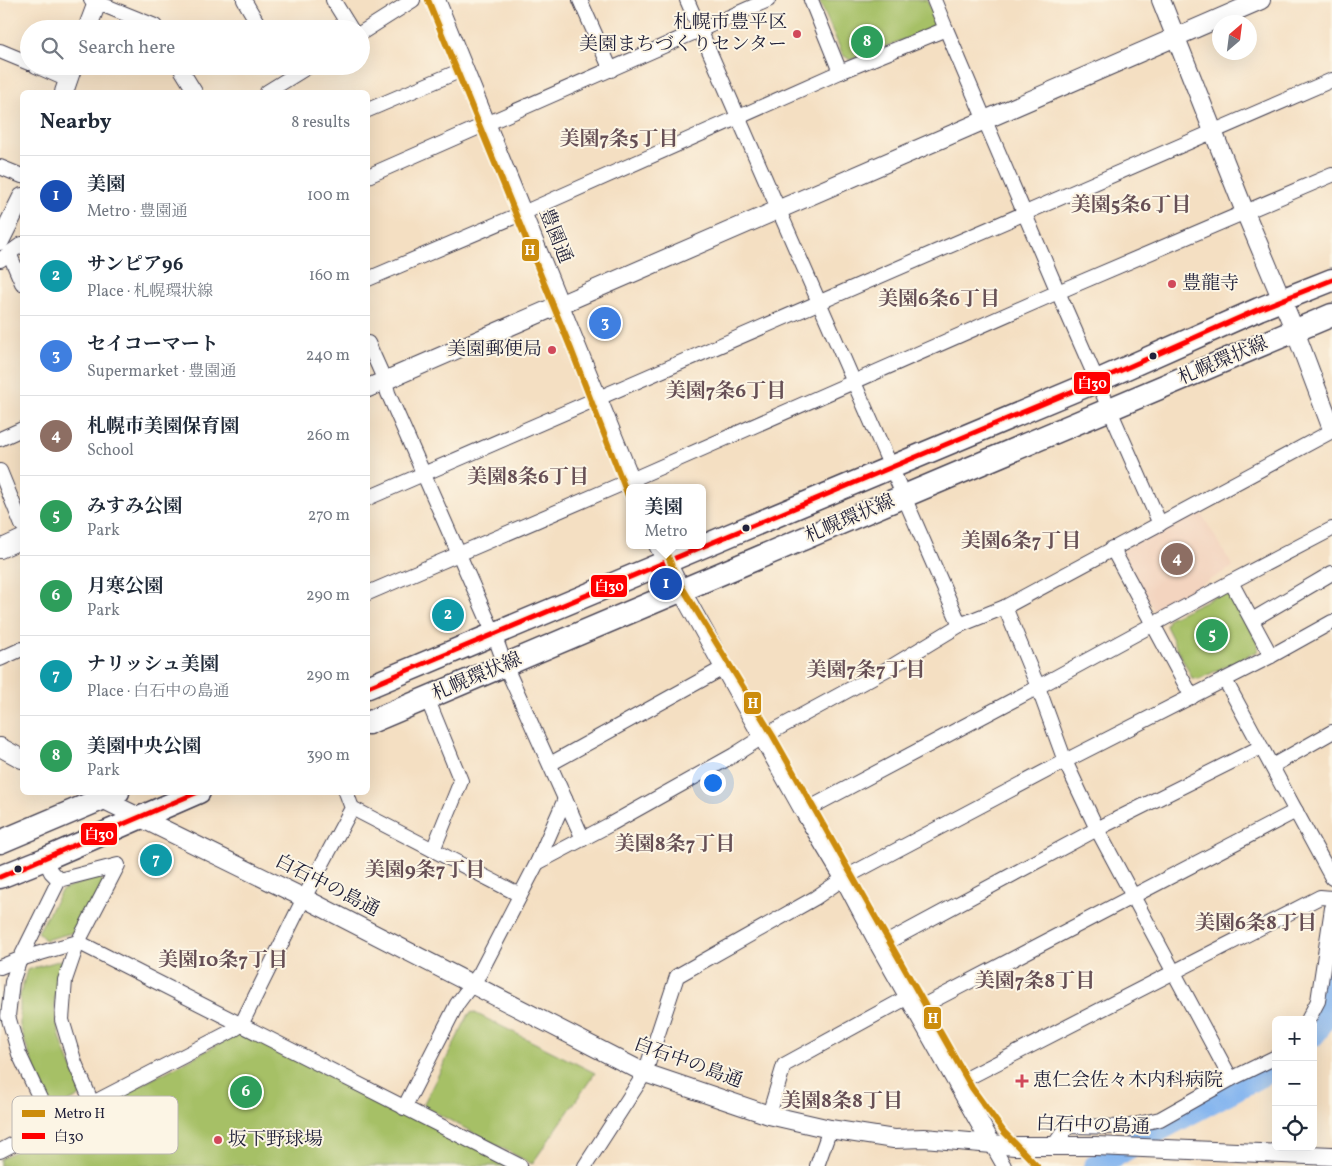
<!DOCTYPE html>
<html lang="en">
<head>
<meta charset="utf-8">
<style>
	:root { --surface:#fff; --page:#f6f6f7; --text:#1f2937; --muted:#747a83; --line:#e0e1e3; --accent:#d1495b }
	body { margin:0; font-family:Vollkorn,"Noto Serif JP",serif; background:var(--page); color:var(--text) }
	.controls { position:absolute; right:15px; bottom:15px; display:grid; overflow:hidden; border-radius:8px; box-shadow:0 5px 20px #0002 }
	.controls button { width:45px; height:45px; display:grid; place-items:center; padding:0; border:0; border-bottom:1px solid var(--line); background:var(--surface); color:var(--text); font:25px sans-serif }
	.compass { position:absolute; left:1212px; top:15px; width:45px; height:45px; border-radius:50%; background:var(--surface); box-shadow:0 5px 20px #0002; rotate:28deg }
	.you { position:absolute; left:712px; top:782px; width:18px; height:18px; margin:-12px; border:4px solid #fff; border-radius:50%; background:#1a73e8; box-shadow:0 0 0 8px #1a73e833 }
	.badge { display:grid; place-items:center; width:32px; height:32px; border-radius:50%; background:var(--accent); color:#fff; font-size:16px; font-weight:700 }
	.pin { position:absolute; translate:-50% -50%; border:2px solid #fff; box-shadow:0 1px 5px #0006 }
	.popup { position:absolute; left:626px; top:484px; width:80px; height:65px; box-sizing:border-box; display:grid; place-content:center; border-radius:8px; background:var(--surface); filter:drop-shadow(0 1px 4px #0005); font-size:16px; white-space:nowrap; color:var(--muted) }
	.popup b { font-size:19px; color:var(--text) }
	.popup::after { content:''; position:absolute; left:50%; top:100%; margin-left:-10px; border:10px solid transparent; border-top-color:var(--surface) }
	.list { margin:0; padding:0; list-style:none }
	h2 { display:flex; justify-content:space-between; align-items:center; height:65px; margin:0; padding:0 20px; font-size:21px }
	h2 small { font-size:16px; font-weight:400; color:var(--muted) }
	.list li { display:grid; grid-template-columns:32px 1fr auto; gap:15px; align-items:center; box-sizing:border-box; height:80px; padding:0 20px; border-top:1px solid var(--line) }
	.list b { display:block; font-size:19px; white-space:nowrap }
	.list p { margin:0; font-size:16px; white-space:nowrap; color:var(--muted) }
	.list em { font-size:16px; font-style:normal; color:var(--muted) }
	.icon { flex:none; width:28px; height:28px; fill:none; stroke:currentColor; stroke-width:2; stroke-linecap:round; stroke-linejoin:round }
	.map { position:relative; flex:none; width:1332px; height:1166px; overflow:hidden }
	.search { position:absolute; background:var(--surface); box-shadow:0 5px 20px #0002; left:20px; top:20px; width:350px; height:55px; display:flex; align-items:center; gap:12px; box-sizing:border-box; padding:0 18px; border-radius:28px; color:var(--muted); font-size:19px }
	.panel { position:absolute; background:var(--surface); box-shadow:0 5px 20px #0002; left:20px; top:90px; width:350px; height:705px; border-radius:8px }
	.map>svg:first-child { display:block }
	.built { fill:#f3d4bf }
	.green { fill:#a6c066; stroke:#647150 }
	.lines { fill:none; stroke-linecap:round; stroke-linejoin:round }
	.river { stroke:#82b4ef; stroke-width:24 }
	.minor-casing { stroke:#423e4f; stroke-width:16 }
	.tertiary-casing { stroke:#423e4f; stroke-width:20 }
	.primary-casing { stroke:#423e4f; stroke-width:25 }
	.minor { stroke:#fff; stroke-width:14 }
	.tertiary { stroke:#fff; stroke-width:18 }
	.primary { stroke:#fff; stroke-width:22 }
	.bus-1-casing { stroke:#fcf5e5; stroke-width:9 }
	.bus-1 { stroke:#f00; stroke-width:5 }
	.metro-1-casing { stroke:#fcf5e5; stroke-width:10 }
	.metro-1 { stroke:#cc8c0c; stroke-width:6 }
	.poi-dot { fill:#d1495b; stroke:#fcf5e5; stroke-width:2 }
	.bus-dot { fill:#22223b; stroke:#fcf5e5; stroke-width:2 }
	.labels { text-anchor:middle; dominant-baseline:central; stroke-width:4; stroke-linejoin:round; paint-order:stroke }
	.poi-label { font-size:19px; fill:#22223b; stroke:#fcf5e5; text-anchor:start }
	.street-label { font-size:19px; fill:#22223b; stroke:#fcf5e5 }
	.neighbourhood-label { font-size:20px; font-weight:bold; fill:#664f55; stroke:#fcf5e5 }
	.key { fill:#fcf5e5; stroke:#bbb6b2; stroke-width:1 }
	.key-label { font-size:14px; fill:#22223b }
	.line-badge { stroke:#fcf5e5; stroke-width:2 }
	.badge-label { font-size:14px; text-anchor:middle; font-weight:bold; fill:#fff }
</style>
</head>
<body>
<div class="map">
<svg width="1332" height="1166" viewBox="0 0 1332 1166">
	<rect width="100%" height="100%" fill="#fcf5e5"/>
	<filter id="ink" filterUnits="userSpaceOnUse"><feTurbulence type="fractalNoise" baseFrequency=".02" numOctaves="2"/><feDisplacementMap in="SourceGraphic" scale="10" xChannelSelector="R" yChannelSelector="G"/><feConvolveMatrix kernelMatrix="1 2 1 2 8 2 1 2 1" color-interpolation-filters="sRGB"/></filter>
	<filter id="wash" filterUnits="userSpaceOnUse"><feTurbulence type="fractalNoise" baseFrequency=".0096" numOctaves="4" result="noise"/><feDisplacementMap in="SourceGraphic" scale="20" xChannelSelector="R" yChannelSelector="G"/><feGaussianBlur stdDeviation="1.12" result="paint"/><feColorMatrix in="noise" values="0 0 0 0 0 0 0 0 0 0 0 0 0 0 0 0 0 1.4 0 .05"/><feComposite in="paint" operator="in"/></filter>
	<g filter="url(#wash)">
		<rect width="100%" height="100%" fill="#f4dfc2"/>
		<polygon class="built" points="1197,506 1233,567 1154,611 1122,551"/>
		<g class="green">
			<polygon points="819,0 927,0 936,20 931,29 850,60 843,55"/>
			<polygon points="1224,592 1232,596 1258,643 1258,651 1199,679 1192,678 1166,626 1169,618"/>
			<polygon points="94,877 101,879 104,885 79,931 45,940 38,932 61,891"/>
			<path d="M65 959C62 971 56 985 55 997 53 1032 70 1063 84 1094L53 1110 29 1054 20 1026V995L27 970Z"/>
			<polygon points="473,1012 595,1073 532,1164 425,1107 424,1103 469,1014"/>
			<polygon points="242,1032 513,1166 0,1166 0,1159"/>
		</g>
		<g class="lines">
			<g class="river">
				<path d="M1313 1035C1326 1020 1328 1000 1332 982"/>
				<polyline points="1096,1166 1160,1129 1276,1067"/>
			</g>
		</g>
	</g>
	<g filter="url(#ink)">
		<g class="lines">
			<defs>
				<g id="minor">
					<polyline points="91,0 155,26 156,29"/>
					<polyline points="244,0 261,29"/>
					<polyline points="333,0 351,29"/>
					<polyline points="580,0 611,70"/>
					<polyline points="687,0 960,625"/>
					<polyline points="811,0 840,72"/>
					<polyline points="946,29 1058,292 1160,524"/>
					<polyline points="361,33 413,0"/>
					<polyline points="0,51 29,63"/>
					<polyline points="36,66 68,80"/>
					<polyline points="179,66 195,92"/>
					<polyline points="267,92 309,66"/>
					<polyline points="368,110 464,69"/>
					<polyline points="0,167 22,176"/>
					<polyline points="368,176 768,0"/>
					<polyline points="9,253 22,283"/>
					<polyline points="0,260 22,244"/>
					<polyline points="368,279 523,213 840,72 946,29 934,0"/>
					<polyline points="368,343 385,381 388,393 494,634 505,665 583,839"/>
					<polyline points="0,439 22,429"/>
					<polyline points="0,471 22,525"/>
					<polyline points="368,498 1332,80"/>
					<polyline points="1112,548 1192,697"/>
					<polyline points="1231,582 1271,656"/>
					<polyline points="368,593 631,480 1058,292 1332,175"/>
					<polyline points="1005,607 1038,687 1065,761 1097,829 1231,1079"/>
					<polyline points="1252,620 1332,573"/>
					<polyline points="0,659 22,649"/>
					<polyline points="1225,680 1332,878"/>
					<polyline points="427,698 461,781 433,850"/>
					<polyline points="550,764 725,667"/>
					<polyline points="1272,766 1332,732"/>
					<polyline points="352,808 520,895"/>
					<polyline points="804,811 1038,687 1231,582 1332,529"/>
					<polyline points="45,859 51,872 59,880 20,959 12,982 8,1016 19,1054 52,1124"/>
					<polyline points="537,863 609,825 734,755 764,736 889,668 960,625 1005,607 1332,431"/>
					<polyline points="59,880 118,865 78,942 65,980 62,1020 75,1063 92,1103"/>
					<polyline points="880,946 1097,829 1261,747"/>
					<polyline points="0,967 20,959 78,942 520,1166"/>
					<polyline points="915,1010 1296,811"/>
					<polyline points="1308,1020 1318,1001 1332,908"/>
					<polyline points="958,1083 1320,897 1332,898"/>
					<polyline points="404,1108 457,1004 480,973 537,863 565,799"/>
					<polyline points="769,1115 784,1065 908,997"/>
					<polyline points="991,1143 1004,1166"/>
					<polyline points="1054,1145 1068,1126 1126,1127 1160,1119 1231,1079 1276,1057"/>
					<polyline points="0,1151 230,1032 241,1025 304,898 352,808 346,792"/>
					<polyline points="585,1166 645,1073 677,976 815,898 844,878 1065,761 1271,656 1332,622"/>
					<polyline points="817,1166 830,1129"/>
				</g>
				<g id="tertiary">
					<polyline points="436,0 634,488"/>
					<polyline points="1161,0 1245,212 1295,331 1332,429"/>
					<polyline points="87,29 98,0"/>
					<polyline points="64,92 73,66"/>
					<polyline points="0,241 22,197"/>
					<polyline points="368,388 1261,0"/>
					<polyline points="658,545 681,590 804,811 844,878 880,946 991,1143"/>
					<polyline points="0,549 22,539"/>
					<polyline points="0,747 22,759"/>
					<polyline points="94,795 304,898 645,1073 769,1115 830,1129 894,1139 924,1138 1015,1146 1096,1146 1332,1156"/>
				</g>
				<g id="primary">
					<polyline points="368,687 1097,381 1259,309 1332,280"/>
					<polyline points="368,723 1332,315"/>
					<polyline points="0,842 118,792"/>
					<polyline points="0,877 45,859 199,792"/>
				</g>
			</defs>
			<use href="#minor" class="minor-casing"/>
			<use href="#tertiary" class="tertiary-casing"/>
			<use href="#primary" class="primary-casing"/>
			<use href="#minor" class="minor"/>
			<use href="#tertiary" class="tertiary"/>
			<use href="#primary" class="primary"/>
			<defs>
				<g id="bus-1">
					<polyline points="368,687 1097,381 1259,309 1332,280"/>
					<polyline points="0,877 198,792"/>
				</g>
			</defs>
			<use href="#bus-1" class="bus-1-casing"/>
			<use href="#bus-1" class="bus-1"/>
			<defs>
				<g id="metro-1">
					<polyline points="428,0 571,349 630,501"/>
					<polyline points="663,545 679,582 773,736 972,1088 1004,1132 1037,1166"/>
				</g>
			</defs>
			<use href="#metro-1" class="metro-1-casing"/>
			<use href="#metro-1" class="metro-1"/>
		</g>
	</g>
	<g class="poi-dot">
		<circle cx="797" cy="34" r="5"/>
		<circle cx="1172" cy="284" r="5"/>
		<circle cx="552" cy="350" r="5"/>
		<path d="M1019.5 1073.5h5v5h5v5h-5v5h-5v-5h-5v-5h5z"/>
		<circle cx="218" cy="1140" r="5"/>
	</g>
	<g class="bus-dot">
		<circle cx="1153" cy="356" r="4.5"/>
		<circle cx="746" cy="528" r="4.5"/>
		<circle cx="18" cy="869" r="4.5"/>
	</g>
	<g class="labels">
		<g class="poi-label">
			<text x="787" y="23" text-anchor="end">札幌市豊平区<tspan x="787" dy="22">美園まちづくりセンター</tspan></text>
			<text x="1182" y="284">豊龍寺</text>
			<text x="542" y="350" text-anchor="end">美園郵便局</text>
			<text x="1033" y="1081">恵仁会佐々木内科病院</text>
			<text x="228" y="1140">坂下野球場</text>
		</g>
		<g class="street-label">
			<text transform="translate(555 236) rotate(68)">豊園通</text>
			<text transform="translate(1223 361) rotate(-23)">札幌環状線</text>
			<text transform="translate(850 519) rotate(-23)">札幌環状線</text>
			<text transform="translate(477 677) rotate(-23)">札幌環状線</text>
			<text transform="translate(327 886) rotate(27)">白石中の島通</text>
			<text transform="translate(688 1063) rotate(20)">白石中の島通</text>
			<text transform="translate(1093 1126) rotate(2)">白石中の島通</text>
		</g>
		<g class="neighbourhood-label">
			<text x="619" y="140">美園7条5丁目</text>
			<text x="1131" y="206">美園5条6丁目</text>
			<text x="939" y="300">美園6条6丁目</text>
			<text x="726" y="392">美園7条6丁目</text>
			<text x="528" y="478">美園8条6丁目</text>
			<text x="1021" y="542">美園6条7丁目</text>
			<text x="866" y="671">美園7条7丁目</text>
			<text x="675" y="845">美園8条7丁目</text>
			<text x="425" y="871">美園9条7丁目</text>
			<text x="1256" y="924">美園6条8丁目</text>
			<text x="223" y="961">美園10条7丁目</text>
			<text x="1035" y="982">美園7条8丁目</text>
			<text x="842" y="1102">美園8条8丁目</text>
		</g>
	</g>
	<rect x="12" y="1096" width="166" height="58" rx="8" class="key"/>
	<rect x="22" y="1110" width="23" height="7" fill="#cc8c0c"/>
	<rect x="22" y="1133" width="23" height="6" fill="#f00"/>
	<g class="key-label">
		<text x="54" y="1118">Metro H</text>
		<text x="54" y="1141">白30</text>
	</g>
	<g class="line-badge">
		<rect x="521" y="238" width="19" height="24" rx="5" fill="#cc8c0c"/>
		<rect x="1073" y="371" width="38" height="24" rx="5" fill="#f00"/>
		<rect x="590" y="574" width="38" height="24" rx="5" fill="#f00"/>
		<rect x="743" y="691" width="19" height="24" rx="5" fill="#cc8c0c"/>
		<rect x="80" y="822" width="38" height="24" rx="5" fill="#f00"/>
		<rect x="923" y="1006" width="19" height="24" rx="5" fill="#cc8c0c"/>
	</g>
	<g class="badge-label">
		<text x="530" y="255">H</text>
		<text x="1092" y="388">白30</text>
		<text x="609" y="591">白30</text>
		<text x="753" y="708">H</text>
		<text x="99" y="839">白30</text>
		<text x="933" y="1023">H</text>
	</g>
</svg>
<div class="controls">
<button>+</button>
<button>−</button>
<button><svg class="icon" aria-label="locate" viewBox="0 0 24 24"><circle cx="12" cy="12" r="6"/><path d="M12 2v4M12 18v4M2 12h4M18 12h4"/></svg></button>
</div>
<svg class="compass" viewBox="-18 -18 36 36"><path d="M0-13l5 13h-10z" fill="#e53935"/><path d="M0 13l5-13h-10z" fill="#747a83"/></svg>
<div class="you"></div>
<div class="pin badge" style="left:666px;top:584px;background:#1a4fb4">1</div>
<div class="popup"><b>美園</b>Metro</div>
<div class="pin badge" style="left:448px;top:615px;background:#0f9aa8">2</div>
<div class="pin badge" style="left:605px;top:323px;background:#3f7fe0">3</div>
<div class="pin badge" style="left:1177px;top:559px;background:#8d6e63">4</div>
<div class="pin badge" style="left:1212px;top:635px;background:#2e9e5b">5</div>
<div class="pin badge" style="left:246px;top:1092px;background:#2e9e5b">6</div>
<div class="pin badge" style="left:156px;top:860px;background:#0f9aa8">7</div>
<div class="pin badge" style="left:867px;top:42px;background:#2e9e5b">8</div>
<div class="search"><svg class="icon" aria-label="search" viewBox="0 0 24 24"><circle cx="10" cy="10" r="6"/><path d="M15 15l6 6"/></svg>Search here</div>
<section class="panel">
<h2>Nearby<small>8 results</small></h2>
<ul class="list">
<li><span class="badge" style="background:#1a4fb4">1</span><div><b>美園</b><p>Metro · 豊園通</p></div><em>100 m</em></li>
<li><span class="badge" style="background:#0f9aa8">2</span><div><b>サンピア96</b><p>Place · 札幌環状線</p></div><em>160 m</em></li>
<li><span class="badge" style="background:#3f7fe0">3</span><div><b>セイコーマート</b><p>Supermarket · 豊園通</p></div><em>240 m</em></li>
<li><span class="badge" style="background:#8d6e63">4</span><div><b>札幌市美園保育園</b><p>School</p></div><em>260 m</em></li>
<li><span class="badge" style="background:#2e9e5b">5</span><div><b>みすみ公園</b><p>Park</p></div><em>270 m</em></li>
<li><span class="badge" style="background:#2e9e5b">6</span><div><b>月寒公園</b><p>Park</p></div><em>290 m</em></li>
<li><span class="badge" style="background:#0f9aa8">7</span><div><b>ナリッシュ美園</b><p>Place · 白石中の島通</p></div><em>290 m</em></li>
<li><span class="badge" style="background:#2e9e5b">8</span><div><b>美園中央公園</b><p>Park</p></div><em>390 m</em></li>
</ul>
</section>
</div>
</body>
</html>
